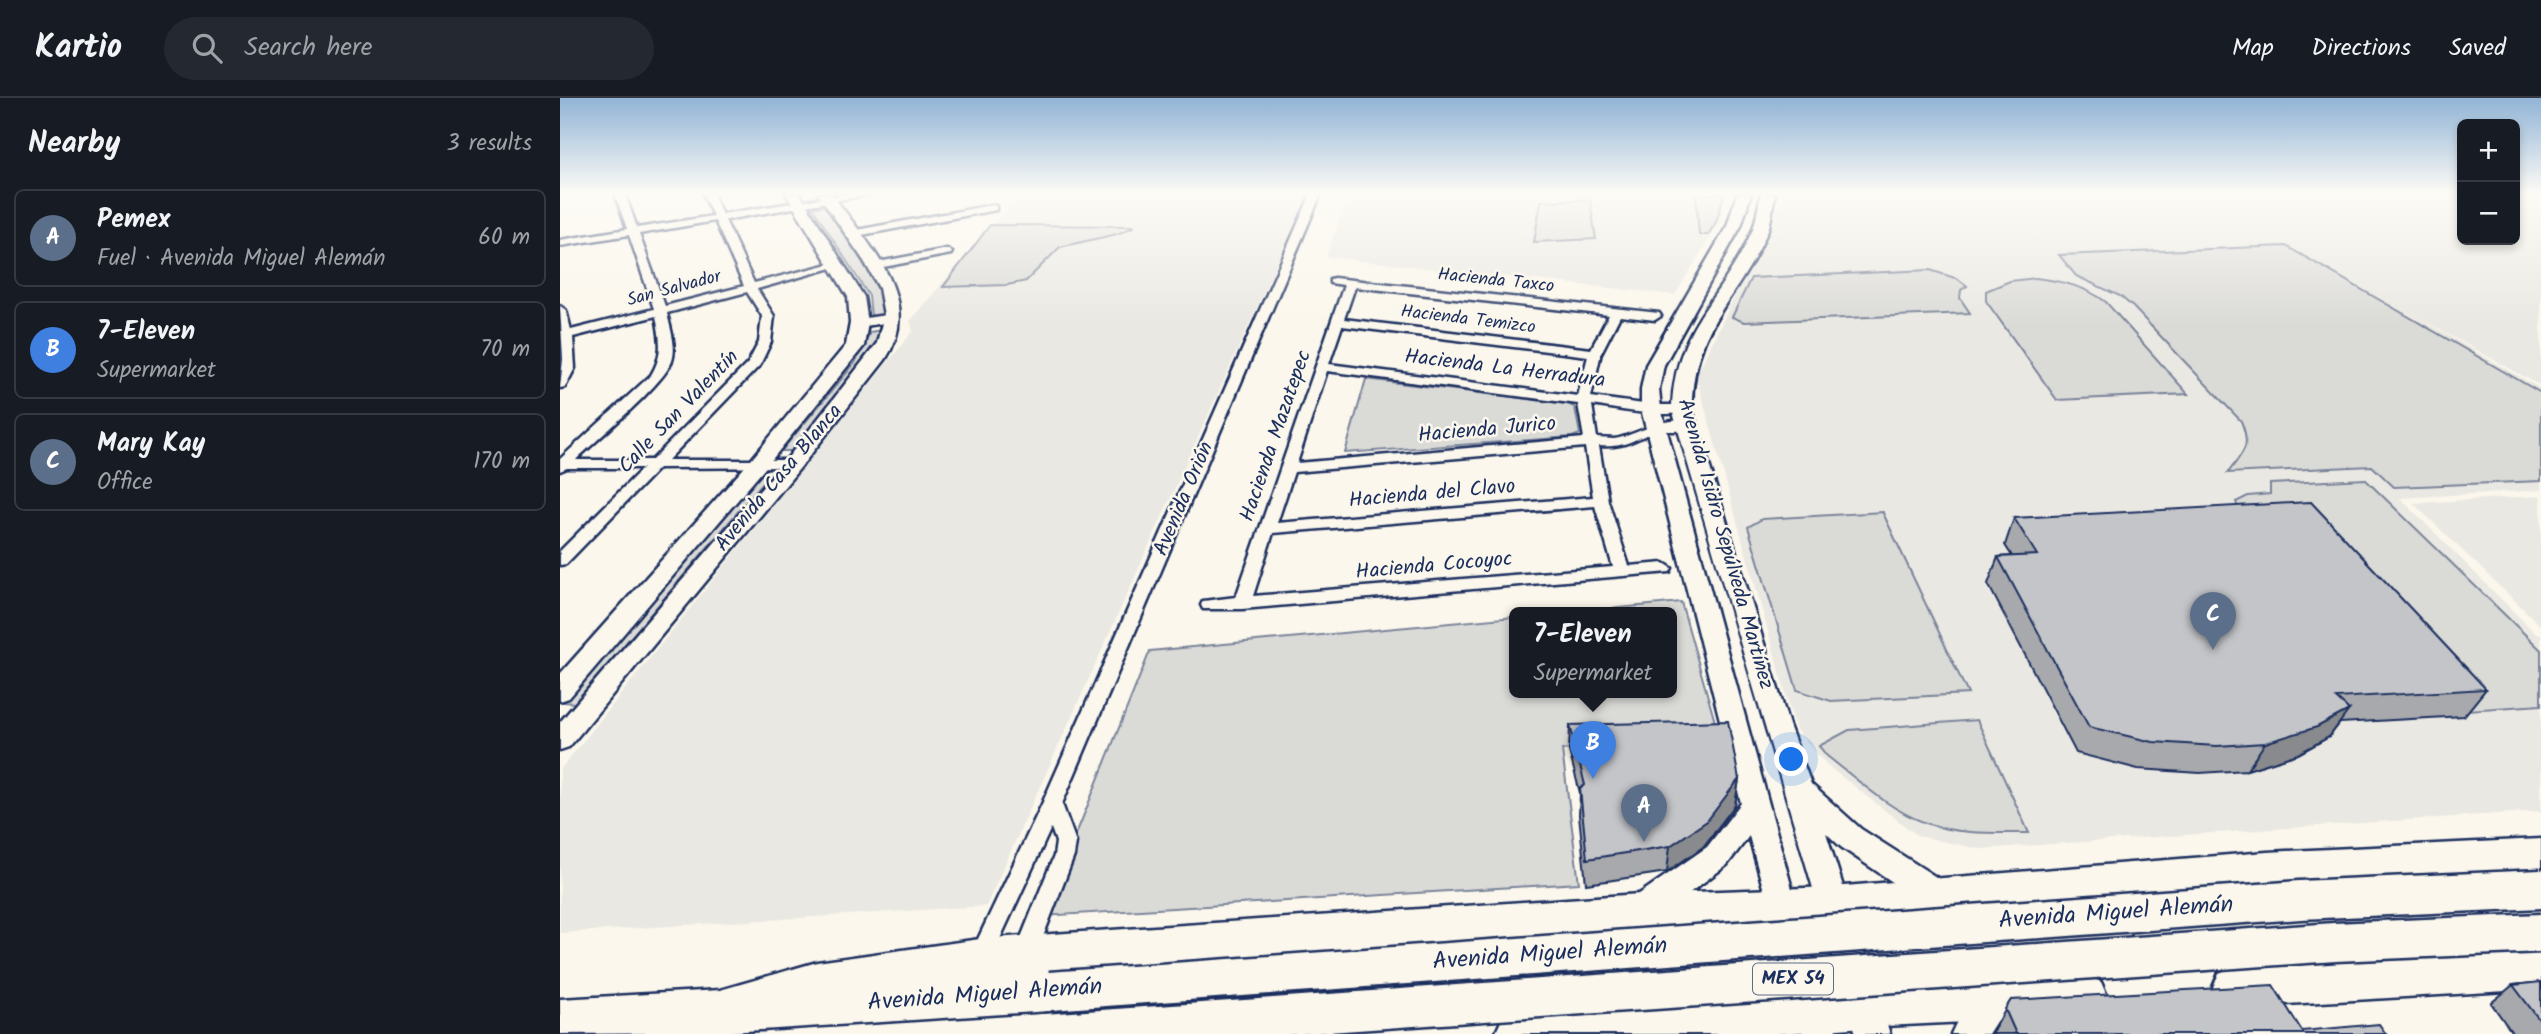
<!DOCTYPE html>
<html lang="en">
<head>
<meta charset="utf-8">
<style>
	:root { --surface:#171b24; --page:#242831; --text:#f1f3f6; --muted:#9ea1a6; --line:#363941; --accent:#7c3aed }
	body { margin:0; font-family:Kalam,sans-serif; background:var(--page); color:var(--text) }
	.controls { position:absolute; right:21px; top:21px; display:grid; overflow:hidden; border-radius:10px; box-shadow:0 4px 10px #0003 }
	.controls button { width:63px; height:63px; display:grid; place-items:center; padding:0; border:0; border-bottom:2px solid var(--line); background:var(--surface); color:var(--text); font:35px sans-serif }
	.you { position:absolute; left:1232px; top:662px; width:24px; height:24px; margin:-18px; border:5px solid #fff; border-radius:50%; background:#1a73e8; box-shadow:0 0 0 10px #1a73e833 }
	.badge { display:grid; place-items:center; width:46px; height:46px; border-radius:50%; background:var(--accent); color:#fff; font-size:23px; font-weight:700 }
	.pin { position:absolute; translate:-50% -58px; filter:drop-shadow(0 2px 4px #0008) }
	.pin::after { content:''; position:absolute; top:37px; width:24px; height:21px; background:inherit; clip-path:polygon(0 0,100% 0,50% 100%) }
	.popup { position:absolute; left:949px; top:509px; width:168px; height:91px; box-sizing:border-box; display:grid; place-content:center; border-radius:10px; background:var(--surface); filter:drop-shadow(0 2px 5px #0005); font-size:23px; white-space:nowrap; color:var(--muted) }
	.popup b { font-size:26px; color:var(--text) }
	.popup::after { content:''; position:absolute; left:50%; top:100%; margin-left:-14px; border:14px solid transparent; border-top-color:var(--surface) }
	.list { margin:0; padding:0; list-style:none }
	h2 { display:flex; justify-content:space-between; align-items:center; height:91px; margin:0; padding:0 28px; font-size:30px }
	h2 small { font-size:23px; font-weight:400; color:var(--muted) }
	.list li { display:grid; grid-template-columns:46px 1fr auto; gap:21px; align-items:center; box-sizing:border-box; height:98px; margin:0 14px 14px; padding:0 14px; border:2px solid var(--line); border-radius:10px }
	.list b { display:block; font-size:26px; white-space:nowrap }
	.list p { margin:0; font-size:23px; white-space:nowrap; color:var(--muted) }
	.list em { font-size:23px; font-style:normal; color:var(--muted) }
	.icon { flex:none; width:38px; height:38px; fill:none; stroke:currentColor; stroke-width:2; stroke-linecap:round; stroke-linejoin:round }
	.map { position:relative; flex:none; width:1981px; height:936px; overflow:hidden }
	header { display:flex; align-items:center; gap:42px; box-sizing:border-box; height:98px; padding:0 35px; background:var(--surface); border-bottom:2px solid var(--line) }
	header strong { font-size:33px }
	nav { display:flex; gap:38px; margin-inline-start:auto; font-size:24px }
	.search { width:490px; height:63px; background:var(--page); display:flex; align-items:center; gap:18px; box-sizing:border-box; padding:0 24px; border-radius:38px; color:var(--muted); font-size:26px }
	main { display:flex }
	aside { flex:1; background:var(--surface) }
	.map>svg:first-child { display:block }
	.built { fill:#eae8e2 }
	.green { fill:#dadad7; stroke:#7a849a; stroke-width:2 }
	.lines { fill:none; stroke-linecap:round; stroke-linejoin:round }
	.street-casing { stroke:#1b2f5e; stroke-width:5 }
	.secondary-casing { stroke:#1b2f5e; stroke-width:5 }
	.highway-casing { stroke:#1b2f5e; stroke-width:5 }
	.street { fill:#fbf7ec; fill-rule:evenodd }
	.secondary { fill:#fbf7ec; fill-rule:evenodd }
	.highway { fill:#fbf7ec; fill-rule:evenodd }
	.highway-bridge-casing { stroke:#1b2f5e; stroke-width:43; stroke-linecap:butt }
	.highway-bridge { stroke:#fbf7ec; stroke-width:38 }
	.wall { fill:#a8a9ad; stroke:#1b2f5e; stroke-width:2 }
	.shaded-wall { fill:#888a8d; stroke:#1b2f5e; stroke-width:2 }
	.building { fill:#c3c5c9; stroke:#1b2f5e; stroke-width:2 }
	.labels { text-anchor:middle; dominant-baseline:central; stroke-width:5; stroke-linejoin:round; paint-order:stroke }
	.far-street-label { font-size:18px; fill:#1b2f5e; stroke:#fbf7ec }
	.shield { fill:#fbf7ec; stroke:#5e6b89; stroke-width:2 }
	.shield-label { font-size:19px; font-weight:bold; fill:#1b2f5e }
	.street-label { font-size:21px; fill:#1b2f5e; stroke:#fbf7ec }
	.near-street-label { font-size:24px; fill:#1b2f5e; stroke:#fbf7ec }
</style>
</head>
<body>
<header>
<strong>Kartio</strong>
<div class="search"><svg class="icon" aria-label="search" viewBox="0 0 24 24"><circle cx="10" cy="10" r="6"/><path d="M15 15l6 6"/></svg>Search here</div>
<nav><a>Map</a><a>Directions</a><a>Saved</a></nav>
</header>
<main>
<aside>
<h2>Nearby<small>3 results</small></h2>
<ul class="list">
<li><span class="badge" style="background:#5c6f8a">A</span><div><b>Pemex</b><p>Fuel · Avenida Miguel Alemán</p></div><em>60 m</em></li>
<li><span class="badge" style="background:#3f7fe0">B</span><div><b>7-Eleven</b><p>Supermarket</p></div><em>70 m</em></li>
<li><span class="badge" style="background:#5c6f8a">C</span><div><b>Mary Kay</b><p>Office</p></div><em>170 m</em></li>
</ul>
</aside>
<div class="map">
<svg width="1981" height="936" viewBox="0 0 1981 936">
	<rect width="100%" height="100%" fill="#fbf7ec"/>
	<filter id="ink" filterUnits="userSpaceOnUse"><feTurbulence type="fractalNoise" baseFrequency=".0143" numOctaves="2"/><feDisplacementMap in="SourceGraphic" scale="14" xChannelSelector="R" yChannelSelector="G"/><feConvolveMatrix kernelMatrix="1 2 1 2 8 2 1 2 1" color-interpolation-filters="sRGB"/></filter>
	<g filter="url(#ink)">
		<g class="built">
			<polygon points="459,96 748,96 426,808 0,835 0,672 353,233 350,223"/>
			<polygon points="789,96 1167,96 1160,123 1115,197 766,159"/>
			<polygon points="1224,96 1902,96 1902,142 1955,142 1955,96 1981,96 1981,288 1846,213 1981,291 1981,392 1840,400 1976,536 1981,536 1981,713 1419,751 1358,738 1268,668 1236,632 1136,278"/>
			<polygon points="1981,398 1981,528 1853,405"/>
		</g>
		<g class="green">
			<polygon points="1136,96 1164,96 1156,124 1148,137 1139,137"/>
			<polygon points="1030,102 1036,141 974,144 981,103"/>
			<polygon points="266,108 318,188 324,216 311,218 309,198 253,110"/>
			<polygon points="430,127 575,128 557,136 500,149 466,183 447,187 383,189"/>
			<path d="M1726 148 1981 295V383L1834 389 1812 368 1668 375C1683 353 1692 350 1681 323L1573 209 1560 198 1516 178 1499 157Z"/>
			<polygon points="1370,172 1398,181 1407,188 1401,192 1400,200 1410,215 1184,224 1172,219 1191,180"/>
			<path d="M1476 180C1501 183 1525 188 1546 204L1628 296 1497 302 1426 203V193L1450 183Z"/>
			<polygon points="322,232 312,256 233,353 221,353 295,265 310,234"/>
			<polygon points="806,281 1008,306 1015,310 1020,336 1012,339 785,355"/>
			<polygon points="202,375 210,376 15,605 2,604"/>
			<polygon points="1805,381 1981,552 1981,607 1907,612 1681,417 1676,404 1688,398 1710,396 1710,386"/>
			<polygon points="1323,414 1323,415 1408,596 1271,603 1237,592 1188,429 1202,421"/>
			<polygon points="1121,504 1159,638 1002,652 1019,785 483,818 590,553 954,519 954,595 1112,595 1112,515 1006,515"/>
			<path d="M1417 622 1469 735C1436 735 1397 737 1366 725 1329 712 1298 682 1267 658L1259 648 1289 632Z"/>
		</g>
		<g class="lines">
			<defs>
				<g id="street">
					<path d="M55 96H65L77 130 153 118 143 96H153L162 116 287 96H313L165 122 194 185 277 164 282 167 197 191 214 218 211 244 200 267 108 362H233L240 366 238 369 99 370 6 466 0 467V453L83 370H7L0 373V361L91 277C104 256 100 240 96 218L13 239 15 270 5 289 0 290 3 261 0 208 6 212 11 232 94 211 69 137 0 148V142L67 131ZM155 123 184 188 105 208 79 136ZM187 194 202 218 199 244 188 265 92 362H16C36 342 104 286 112 263 117 248 110 230 107 215Z"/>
					<polygon points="751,96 761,96 502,706 516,744 514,758 476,857 473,864 465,867 457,864 454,857 494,758 496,744 491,730 428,867 420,870 412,867 409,860 482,706"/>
					<polygon points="432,107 436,108 436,112 291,139 286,136 291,133"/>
					<polygon points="387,151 392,154 391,156 313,171 307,168 313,165"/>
					<path d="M774 180 1099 215 1101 218 1095 222 1060 218 1041 255 1031 299 1091 307H1122L1129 311C1113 323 1052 310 1032 307L1037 340C1043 340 1049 341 1054 341 1074 339 1115 311 1135 328 1125 336 1110 331 1097 334 1072 340 1069 350 1039 348L1048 403 1069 468 1104 465 1112 470 1110 474 682 511H643L641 507 643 503 676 499 784 187 770 185V181ZM795 189 1049 217 1031 251 784 221ZM782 228 1028 258 1018 298 769 266ZM767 273 1018 306 1024 340 737 365ZM1025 349 1033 399 717 425 734 374ZM1035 408 1053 469 693 498 713 435Z"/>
					<polygon points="333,216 337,217 337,223 299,229 293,225 299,221"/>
				</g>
				<g id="secondary">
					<polygon points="226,96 240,96 304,199 308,225 304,248 205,370 9,600 0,603 0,576 191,362 286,247 290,225 288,199"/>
					<path d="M258 96H272C306 145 366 201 325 262L240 370 9 649 0 652V624L226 362 317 245 324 217 319 190 304 163Z"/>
					<polygon points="1177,96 1191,96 1181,128 1104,267 1099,291 1101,311 1237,809 1277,936 1243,936 1189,738 1167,767 1094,821 1083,825 1072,821 1068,811 1072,801 1147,749 1181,705 1081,311 1081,291 1086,267 1167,128"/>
					<path d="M1201 96H1215C1212 109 1212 122 1207 134 1178 204 1132 226 1132 311L1229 627 1251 686 1301 731 1387 786 1391 796 1387 806 1376 809 1365 806 1281 749 1266 735 1330 936H1296C1235 728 1172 520 1112 311 1115 225 1162 203 1192 133 1197 121 1198 108 1201 96Z"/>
					<path d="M1433 887 1445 892 1449 903 1428 936H1391C1399 917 1414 895 1433 887Z"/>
				</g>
				<g id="highway">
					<polygon points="1981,741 1981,775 1707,788 1272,825 1080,832 493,874 505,879 511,893 505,907 490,913 155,935 0,936 0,901 160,892 257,864 420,841 1080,796 1272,789 1707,754"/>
					<polygon points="1981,851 1981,891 1674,909 1659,903 1653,889 1659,875 1674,869"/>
					<polygon points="1526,878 1541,884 1547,898 1541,912 1526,918 1304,929 1216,936 935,936 942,921 957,915 1304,887"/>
				</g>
			</defs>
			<use href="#street" class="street-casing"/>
			<use href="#secondary" class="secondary-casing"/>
			<use href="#highway" class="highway-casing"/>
			<use href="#street" class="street"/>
			<use href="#secondary" class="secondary"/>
			<use href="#highway" class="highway"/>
			<defs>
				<g id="highway-bridge">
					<polyline points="490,893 1740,802 1981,791"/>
					<polyline points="485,935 1775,844 1981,835"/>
				</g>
			</defs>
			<use href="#highway-bridge" class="highway-bridge-casing"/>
			<use href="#highway-bridge" class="highway-bridge"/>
		</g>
		<g class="wall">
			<polygon points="1454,420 1926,591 1904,618 1780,625 1769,639 1738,656 1687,672 1640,675 1578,671 1516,655 1428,486 1438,459 1452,458 1445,447"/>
			<polygon points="1010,627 1179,681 1175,707 1143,749 1107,774 1026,786 1019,717 1020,695 1009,653"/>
			<polygon points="1981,884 1981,936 1953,936 1931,905 1953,887"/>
			<polygon points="1451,902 1742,933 1826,936 1432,936 1432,935"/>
		</g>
		<g class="shaded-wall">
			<polygon points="1789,612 1769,639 1738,656 1687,672 1705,645"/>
			<polygon points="1179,681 1175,707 1143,749 1107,774 1110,748"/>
		</g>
		<g class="building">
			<polygon points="1751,404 1926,591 1776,600 1789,612 1757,629 1705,645 1657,648 1593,644 1529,629 1438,459 1477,457 1454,420"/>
			<polygon points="1168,623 1179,681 1147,723 1110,748 1027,761 1020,691 1025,687 1010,627"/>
			<polygon points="1981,884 1981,924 1953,887"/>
			<polygon points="1713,887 1742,933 1819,926 1826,936 1456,936 1445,911 1451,902"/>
		</g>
	</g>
	<linearGradient id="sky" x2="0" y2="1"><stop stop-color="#91b4d6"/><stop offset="0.42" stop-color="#fdfbf6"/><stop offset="1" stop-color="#fdfbf6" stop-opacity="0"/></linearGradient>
	<rect width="1981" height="227" fill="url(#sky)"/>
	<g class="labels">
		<g class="far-street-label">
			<text transform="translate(936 183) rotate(6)">Hacienda Taxco</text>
			<text transform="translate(114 191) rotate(-15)">San Salvador</text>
			<text transform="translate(908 222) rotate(7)">Hacienda Temizco</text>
		</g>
		<rect class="shield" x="1193" y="865.5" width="80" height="31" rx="5"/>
		<g class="shield-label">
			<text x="1233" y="881">MEX 54</text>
		</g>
		<g class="street-label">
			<text transform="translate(945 271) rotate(7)">Hacienda La Herradura</text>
			<text transform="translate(119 314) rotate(-46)">Calle San Valentín</text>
			<text transform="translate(927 332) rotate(-5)">Hacienda Jurico</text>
			<text transform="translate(716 338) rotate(-71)">Hacienda Mazatepec</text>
			<text transform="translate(219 380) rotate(-50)">Avenida Casa Blanca</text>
			<text transform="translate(872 396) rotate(-5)">Hacienda del Clavo</text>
			<text transform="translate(624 401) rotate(-67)">Avenida Orión</text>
			<text transform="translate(1165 446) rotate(74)">Avenida Isidro Sepúlveda Martínez</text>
			<text transform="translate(874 468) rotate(-5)">Hacienda Cocoyoc</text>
		</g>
		<g class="near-street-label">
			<text transform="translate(1556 815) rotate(-4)">Avenida Miguel Alemán</text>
			<text transform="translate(990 856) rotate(-4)">Avenida Miguel Alemán</text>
			<text transform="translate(425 897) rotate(-4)">Avenida Miguel Alemán</text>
		</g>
	</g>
</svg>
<div class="controls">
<button>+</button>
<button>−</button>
</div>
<div class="you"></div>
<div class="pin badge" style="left:1084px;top:744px;background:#5c6f8a">A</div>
<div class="pin badge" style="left:1033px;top:681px;background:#3f7fe0">B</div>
<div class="popup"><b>7-Eleven</b>Supermarket</div>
<div class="pin badge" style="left:1653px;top:552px;background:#5c6f8a">C</div>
</div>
</main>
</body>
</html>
